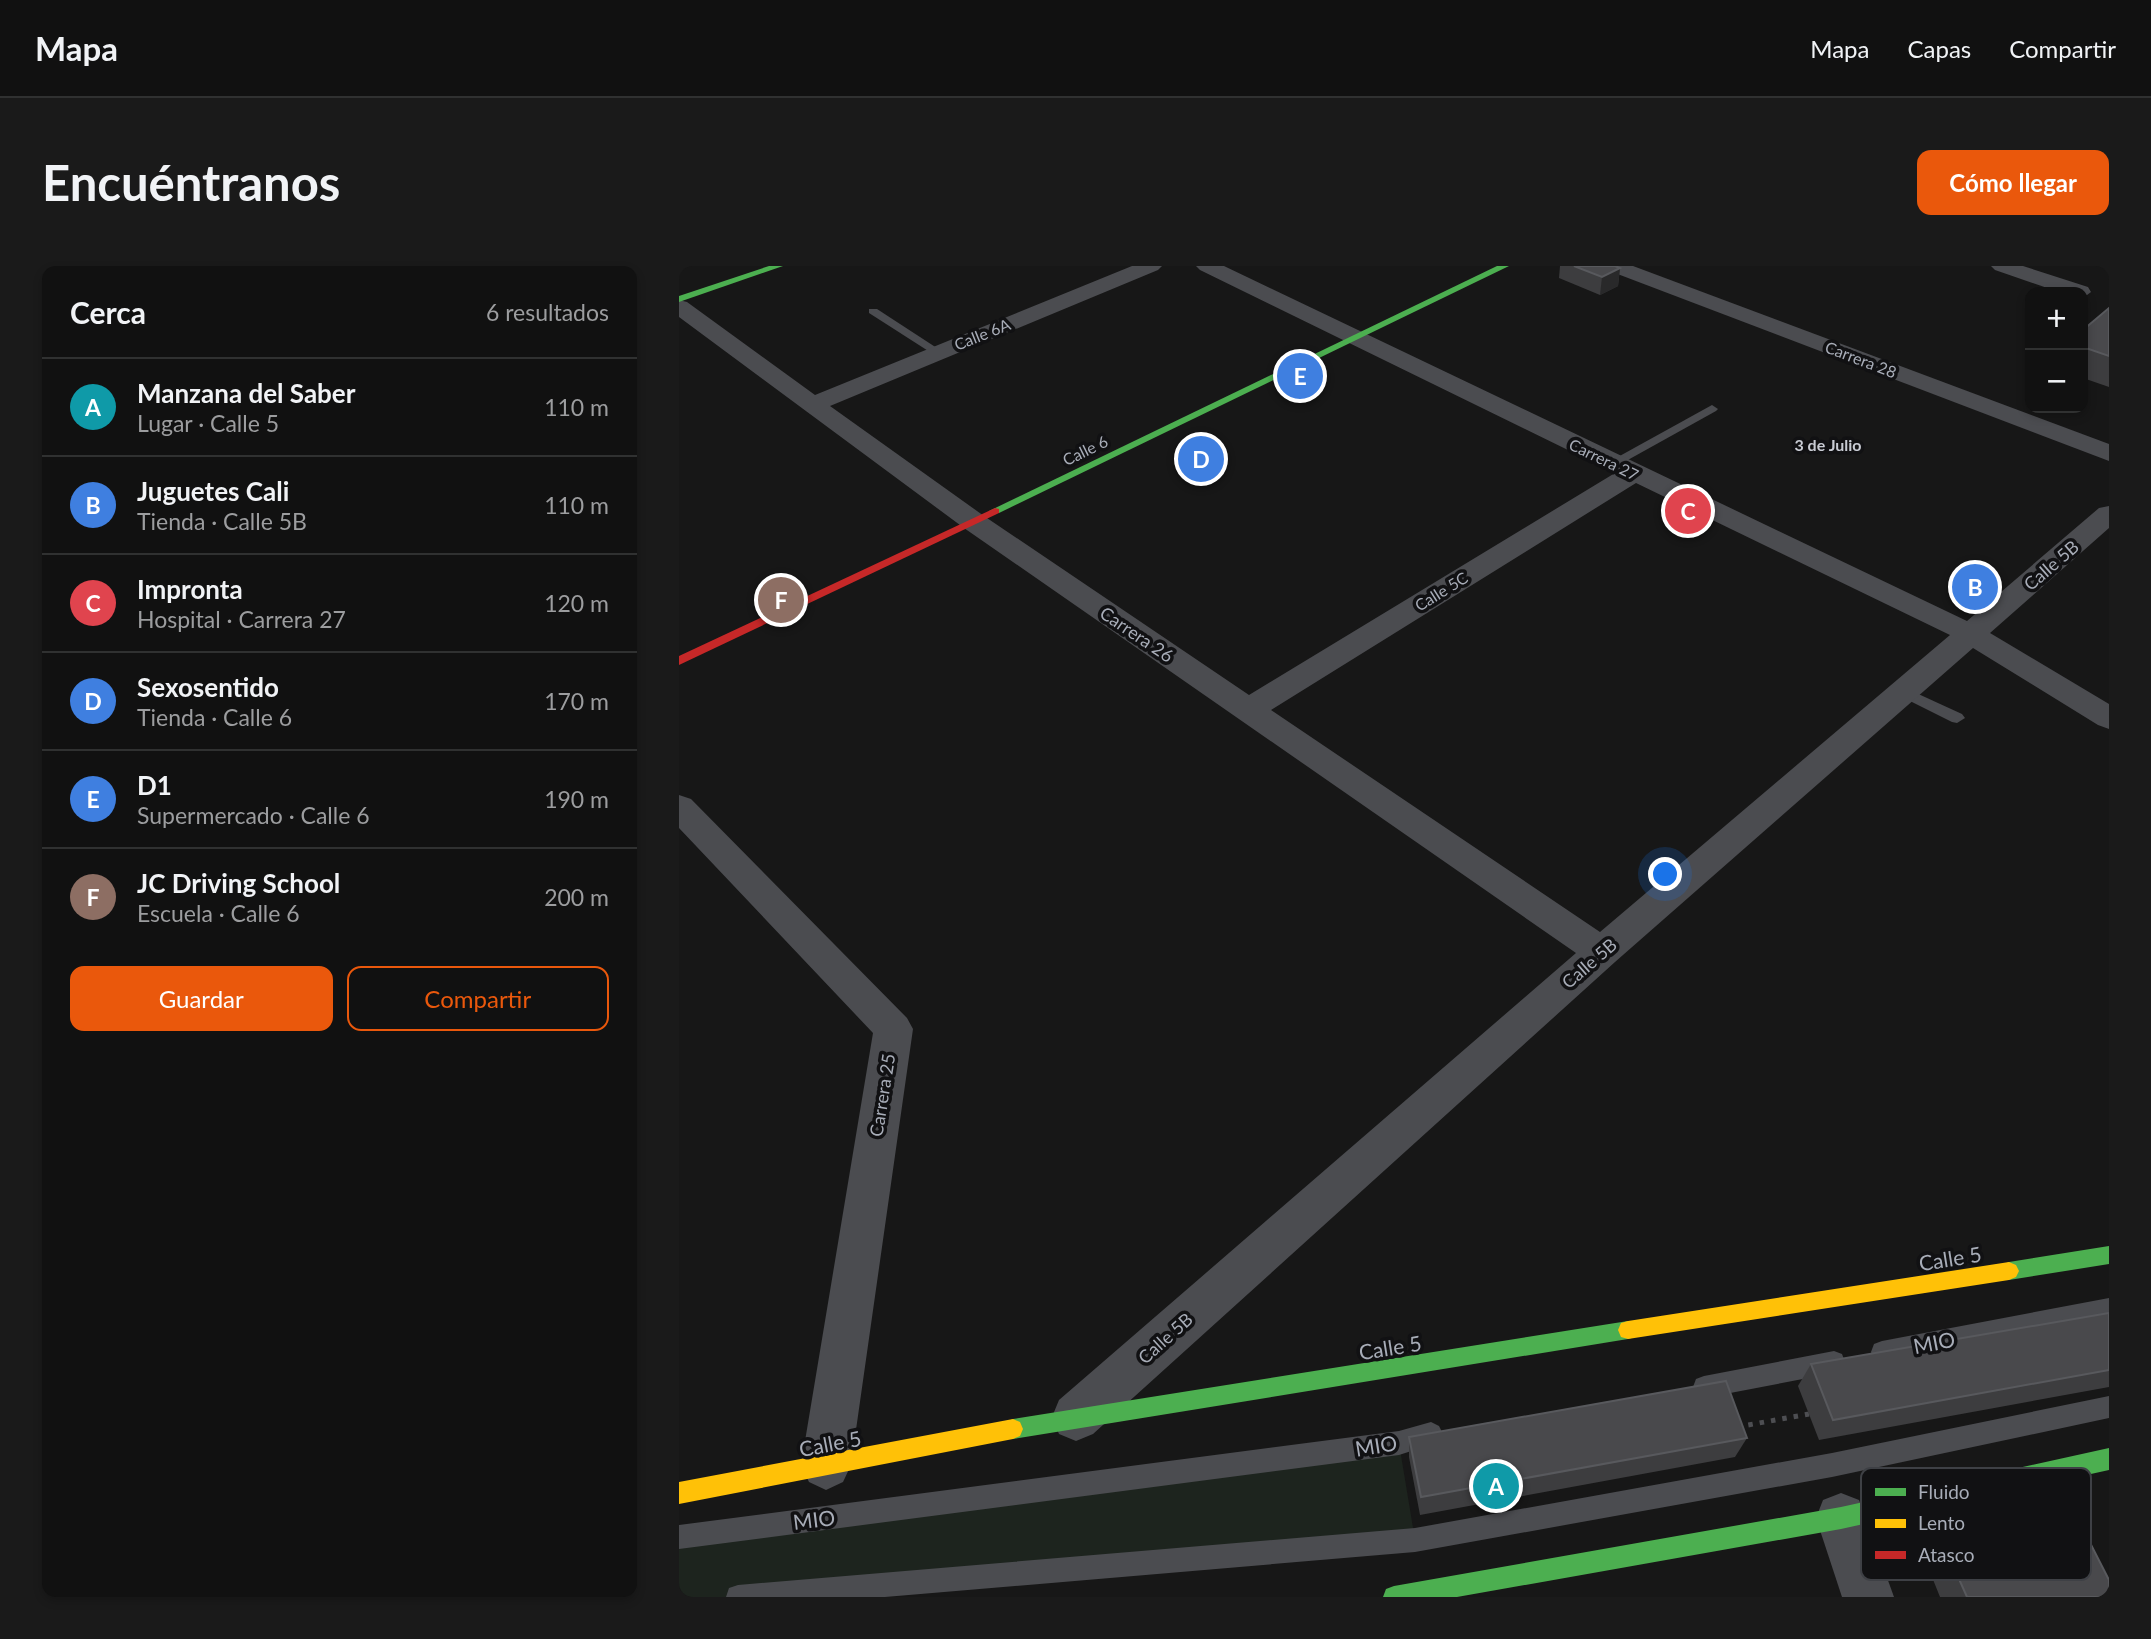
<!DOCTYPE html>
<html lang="es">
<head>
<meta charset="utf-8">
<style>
	:root { --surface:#111; --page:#1a1a1a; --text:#f1f3f6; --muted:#9c9d9f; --line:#303131; --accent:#ea580c }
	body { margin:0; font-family:Lato,sans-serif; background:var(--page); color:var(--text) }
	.controls { position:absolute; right:21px; top:21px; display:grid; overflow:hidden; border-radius:14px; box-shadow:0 4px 10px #0003 }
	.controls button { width:63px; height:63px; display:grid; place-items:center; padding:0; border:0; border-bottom:2px solid var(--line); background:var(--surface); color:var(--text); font:35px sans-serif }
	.you { position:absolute; left:987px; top:609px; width:24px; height:24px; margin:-18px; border:5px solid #fff; border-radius:50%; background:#1a73e8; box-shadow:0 0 0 10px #1a73e833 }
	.badge { display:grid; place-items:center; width:46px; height:46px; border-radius:50%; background:var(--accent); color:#fff; font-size:23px; font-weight:700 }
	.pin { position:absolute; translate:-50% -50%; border:4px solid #fff; box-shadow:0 2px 7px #0006 }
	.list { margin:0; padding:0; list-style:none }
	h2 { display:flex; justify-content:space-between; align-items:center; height:91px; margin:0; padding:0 28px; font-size:30px }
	h2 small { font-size:23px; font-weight:400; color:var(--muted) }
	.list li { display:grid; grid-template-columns:46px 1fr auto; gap:21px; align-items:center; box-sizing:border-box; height:98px; padding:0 28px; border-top:2px solid var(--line) }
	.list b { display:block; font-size:26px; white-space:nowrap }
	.list p { margin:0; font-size:23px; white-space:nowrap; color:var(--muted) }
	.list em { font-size:23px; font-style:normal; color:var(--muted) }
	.actions { display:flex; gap:14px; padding:21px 28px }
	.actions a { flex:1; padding:16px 0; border:2px solid var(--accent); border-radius:14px; text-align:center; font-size:24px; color:var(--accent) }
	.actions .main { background:var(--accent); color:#fff }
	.map { position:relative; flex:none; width:1430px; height:1331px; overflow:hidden; border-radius:14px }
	header { display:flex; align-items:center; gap:42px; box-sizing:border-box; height:98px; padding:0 35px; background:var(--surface); border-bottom:2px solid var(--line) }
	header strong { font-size:33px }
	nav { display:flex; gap:38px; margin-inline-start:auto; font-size:24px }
	.intro { display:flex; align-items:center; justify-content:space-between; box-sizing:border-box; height:168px; padding:0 42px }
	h1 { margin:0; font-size:49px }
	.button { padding:18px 32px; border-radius:14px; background:var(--accent); color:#fff; font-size:24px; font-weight:700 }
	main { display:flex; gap:42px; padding:0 42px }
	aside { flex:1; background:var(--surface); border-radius:14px; box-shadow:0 4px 10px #0003 }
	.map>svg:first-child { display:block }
	.green { fill:#1d241e }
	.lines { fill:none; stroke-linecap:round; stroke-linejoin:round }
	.path { stroke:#4d4e52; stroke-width:5; stroke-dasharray:4.5 7; stroke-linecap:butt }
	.lane { fill:#4b4c50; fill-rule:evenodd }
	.street { fill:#4b4c50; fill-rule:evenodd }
	.fast { fill:#4caf50; fill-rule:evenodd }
	.slow { fill:#ffc107; fill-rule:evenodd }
	.jam { fill:#c62828; fill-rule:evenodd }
	.wall { fill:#3d3d3f }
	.shaded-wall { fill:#29292a }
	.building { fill:#49494c; stroke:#58595d; stroke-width:2 }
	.labels { text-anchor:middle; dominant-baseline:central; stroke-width:7; stroke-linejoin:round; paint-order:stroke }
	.far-street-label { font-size:16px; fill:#a8adb8; stroke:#111113 }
	.far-neighbourhood-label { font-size:16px; font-weight:bold; fill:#c9ccd4; stroke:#111113 }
	.street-label { font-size:18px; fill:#a8adb8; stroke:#111113 }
	.near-street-label { font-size:21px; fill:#a8adb8; stroke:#111113 }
	.key { fill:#111113; stroke:#3e4045; stroke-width:2 }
	.key-label { font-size:19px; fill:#a8adb8 }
</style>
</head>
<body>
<header>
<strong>Mapa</strong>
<nav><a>Mapa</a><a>Capas</a><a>Compartir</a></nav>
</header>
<div class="intro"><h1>Encuéntranos</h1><a class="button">Cómo llegar</a></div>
<main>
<aside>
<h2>Cerca<small>6 resultados</small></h2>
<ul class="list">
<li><span class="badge" style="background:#0f9aa8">A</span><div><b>Manzana del Saber</b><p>Lugar · Calle 5</p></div><em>110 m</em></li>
<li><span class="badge" style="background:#3f7fe0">B</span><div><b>Juguetes Cali</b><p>Tienda · Calle 5B</p></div><em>110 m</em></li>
<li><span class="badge" style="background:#e0444e">C</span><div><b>Impronta</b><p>Hospital · Carrera 27</p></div><em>120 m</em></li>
<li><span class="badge" style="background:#3f7fe0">D</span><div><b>Sexosentido</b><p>Tienda · Calle 6</p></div><em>170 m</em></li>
<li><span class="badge" style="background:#3f7fe0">E</span><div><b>D1</b><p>Supermercado · Calle 6</p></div><em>190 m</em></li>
<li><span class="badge" style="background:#8d6e63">F</span><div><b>JC Driving School</b><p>Escuela · Calle 6</p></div><em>200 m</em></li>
</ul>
<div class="actions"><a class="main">Guardar</a><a>Compartir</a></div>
</aside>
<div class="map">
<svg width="1430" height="1331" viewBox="0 0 1430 1331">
	<rect width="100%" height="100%" fill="#171717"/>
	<polygon class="green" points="720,1177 736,1274 59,1331 0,1331 0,1271"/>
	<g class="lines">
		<polyline class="path" points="1058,1161 1130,1148"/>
		<g class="lane">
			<polygon points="190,43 198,43 264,86 254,88 190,47"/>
			<polygon points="1033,139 1039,143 1037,145 938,200 928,197"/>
			<polygon points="1224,421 1283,448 1286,452 1278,457 1273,456 1219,429 1219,423"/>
			<polygon points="1430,1032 1430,1052 1203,1097 1195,1094 1192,1086 1195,1078 1203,1075"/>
			<polygon points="1155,1085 1163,1088 1166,1096 1163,1104 1155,1107 1025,1132 1017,1129 1014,1121 1017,1113 1025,1110"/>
			<polygon points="1430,1130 1430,1152 1153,1211 736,1286 206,1331 47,1331 50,1322 59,1319 736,1262 1153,1187"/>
			<polygon points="752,1156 760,1160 764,1168 760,1176 720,1189 0,1283 0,1259 720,1165"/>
		</g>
		<g class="street">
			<path d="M453 0H483L479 4 151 140 305 250 570 429 936 207 521 4 517 0H545L1288 355 1420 242 1430 240V262L1311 367 1430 438V463L1419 459 1294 382 936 696 414 1168 397 1175 380 1168 373 1151 380 1134 897 687 285 262 0 51V34L8 36 136 129ZM957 217 1271 369 921 666 592 444Z"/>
			<polygon points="924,0 954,0 1430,178 1430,195 928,4"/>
			<polygon points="1312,0 1344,0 1409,21 1412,26 1404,32 1404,26 1380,26 1316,4"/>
			<polygon points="0,529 12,533 228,752 234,763 172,1199 164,1216 147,1224 130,1216 122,1199 194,767 0,562"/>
			<polygon points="1162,1227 1180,1234 1215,1331 1163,1331 1137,1252 1144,1234"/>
		</g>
		<g class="fast">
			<polygon points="90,0 104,0 0,36 0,30"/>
			<polygon points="818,0 830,0 320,247 310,245"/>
			<polygon points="1430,980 1430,998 1330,1014 1323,1011 1320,1005 1323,999 1330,996"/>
			<polygon points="949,1055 956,1057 959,1064 956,1071 949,1073 334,1173 327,1170 324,1163 327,1156 334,1153"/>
			<polygon points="1430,1182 1430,1204 1162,1263 778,1331 704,1331 707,1323 715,1320 1162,1241"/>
		</g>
		<g class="slow">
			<polygon points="1330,996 1337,999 1340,1005 1337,1011 1330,1014 949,1073 942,1071 939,1064 942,1057 949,1055"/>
			<polygon points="334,1153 341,1156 344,1163 341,1170 334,1173 0,1238 0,1216"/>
		</g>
		<polygon class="jam" points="316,242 320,243 320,247 0,399 0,390"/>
	</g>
	<g class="wall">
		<polygon points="881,0 936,0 941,2 939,20 921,29 880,12"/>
		<polygon points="1430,42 1430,121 1404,112 1404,64"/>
		<polygon points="1430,1047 1430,1121 1140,1174 1119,1120 1132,1098"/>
		<polygon points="730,1171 1068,1172 1056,1191 741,1249 730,1191"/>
		<polygon points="1272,1295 1430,1331 1261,1331 1253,1311"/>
	</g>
	<polygon class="shaded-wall" points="941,2 939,20 921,29 923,11"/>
	<g class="building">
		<polygon points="895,0 936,0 941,2 923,11"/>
		<polygon points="1430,42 1430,90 1404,81 1404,64"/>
		<polygon points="1430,1047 1430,1104 1154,1154 1132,1098"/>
		<polygon points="1047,1115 1068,1172 742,1231 730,1171"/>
		<polygon points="1404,1263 1430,1314 1430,1331 1288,1331 1272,1295"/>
	</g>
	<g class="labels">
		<g class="far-street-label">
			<text transform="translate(303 68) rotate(-22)">Calle 6A</text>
			<text transform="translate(1182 93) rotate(21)">Carrera 28</text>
			<text transform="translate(406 184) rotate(-26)">Calle 6</text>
			<text transform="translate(925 193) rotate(26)">Carrera 27</text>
			<text transform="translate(762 325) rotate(-32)">Calle 5C</text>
		</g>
		<g class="far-neighbourhood-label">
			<text x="1149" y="178">3 de Julio</text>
		</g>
		<g class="street-label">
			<text transform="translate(1372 299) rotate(-41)">Calle 5B</text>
			<text transform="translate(458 368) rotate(34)">Carrera 26</text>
			<text transform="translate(910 697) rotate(-41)">Calle 5B</text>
			<text transform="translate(203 829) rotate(-81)">Carrera 25</text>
			<text transform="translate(486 1072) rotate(-42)">Calle 5B</text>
		</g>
		<g class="near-street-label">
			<text transform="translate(1271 992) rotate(-9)">Calle 5</text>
			<text transform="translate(1255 1076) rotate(-11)">MIO</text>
			<text transform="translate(711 1081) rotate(-9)">Calle 5</text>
			<text transform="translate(151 1177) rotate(-11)">Calle 5</text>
			<text transform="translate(697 1179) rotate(-9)">MIO</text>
			<text transform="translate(135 1253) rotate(-7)">MIO</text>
		</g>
	</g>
	<rect x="1182" y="1202" width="230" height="112" rx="10" class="key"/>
	<rect x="1196" y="1222" width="31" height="8" fill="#4caf50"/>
	<rect x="1196" y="1253" width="31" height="9" fill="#ffc107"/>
	<rect x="1196" y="1285" width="31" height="8" fill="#c62828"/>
	<g class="key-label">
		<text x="1239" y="1233">Fluido</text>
		<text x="1239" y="1264">Lento</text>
		<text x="1239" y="1296">Atasco</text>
	</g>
</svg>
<div class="controls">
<button>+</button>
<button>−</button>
</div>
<div class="you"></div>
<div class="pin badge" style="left:817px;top:1220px;background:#0f9aa8">A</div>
<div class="pin badge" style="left:1296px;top:321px;background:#3f7fe0">B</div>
<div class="pin badge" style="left:1009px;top:245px;background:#e0444e">C</div>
<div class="pin badge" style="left:522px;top:193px;background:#3f7fe0">D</div>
<div class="pin badge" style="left:621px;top:110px;background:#3f7fe0">E</div>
<div class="pin badge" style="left:102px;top:334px;background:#8d6e63">F</div>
</div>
</main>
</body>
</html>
